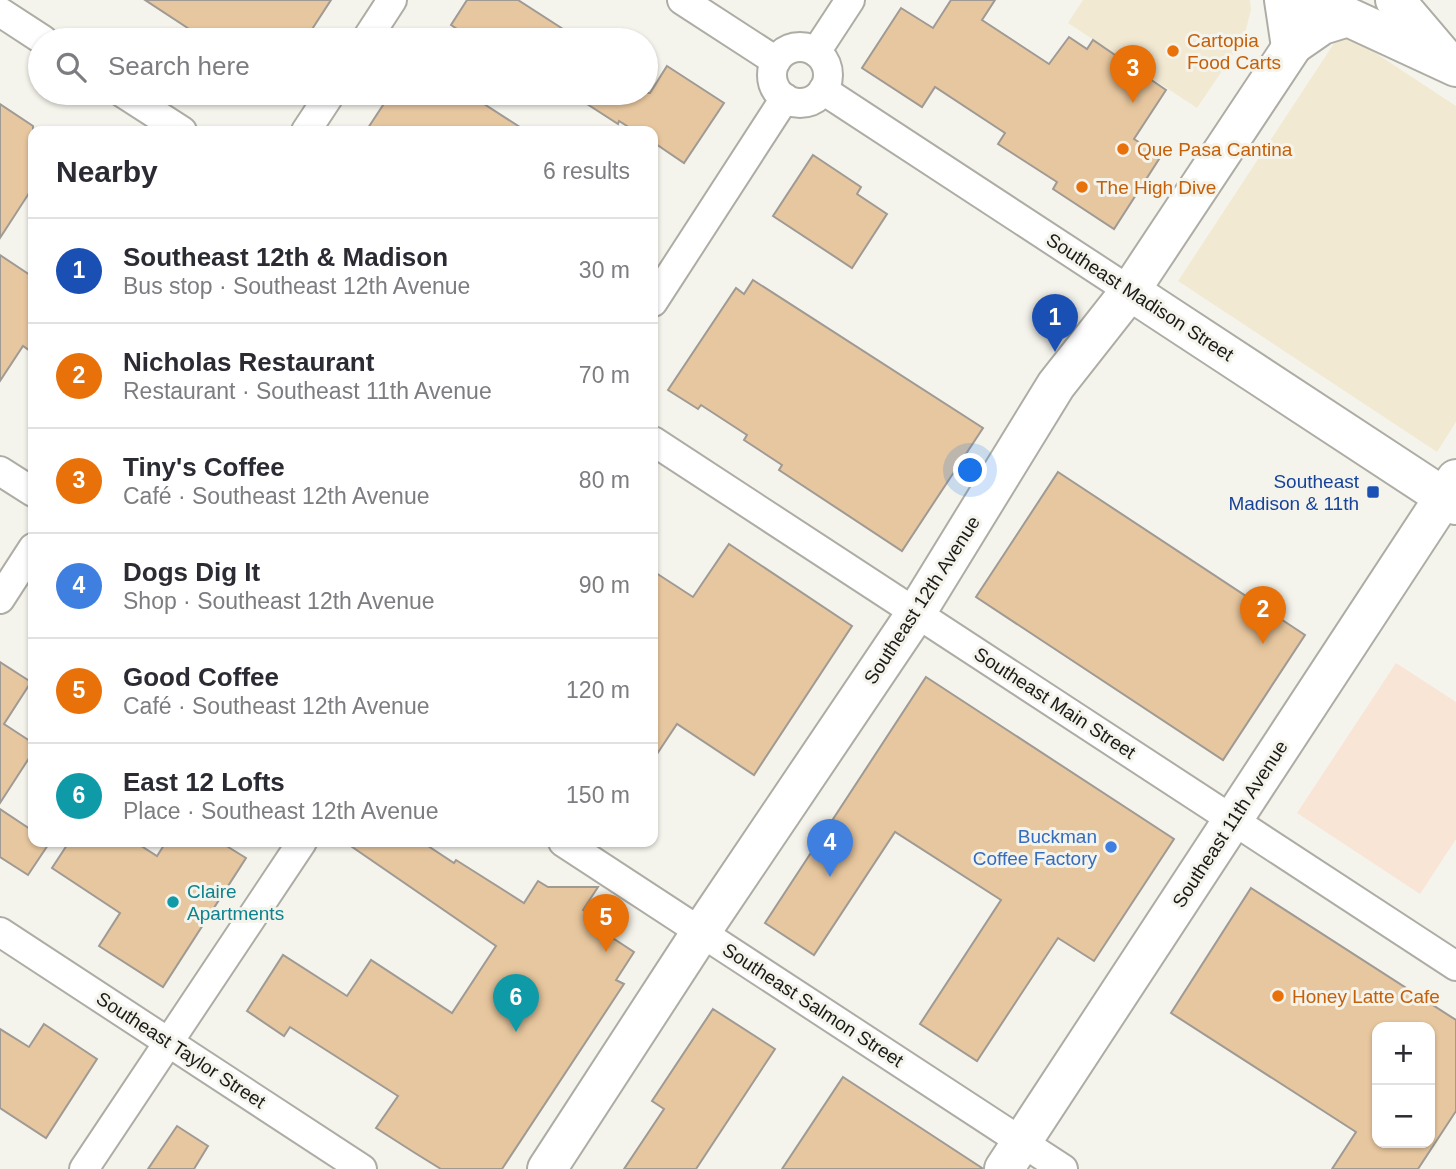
<!DOCTYPE html>
<html lang="en">
<head>
<meta charset="utf-8">
<style>
	:root { --surface:#fff; --page:#f2f2f3; --text:#2b2b33; --muted:#7c7c81; --line:#e1e1e2; --accent:#d93025 }
	body { margin:0; font-family:Helvetica,sans-serif; background:var(--page); color:var(--text) }
	.controls { position:absolute; right:21px; bottom:21px; display:grid; overflow:hidden; border-radius:14px; box-shadow:0 2px 5px #0004 }
	.controls button { width:63px; height:63px; display:grid; place-items:center; padding:0; border:0; border-bottom:2px solid var(--line); background:var(--surface); color:var(--text); font:35px sans-serif }
	.you { position:absolute; left:971px; top:471px; width:24px; height:24px; margin:-18px; border:5px solid #fff; border-radius:50%; background:#1a73e8; box-shadow:0 0 0 10px #1a73e833 }
	.badge { display:grid; place-items:center; width:46px; height:46px; border-radius:50%; background:var(--accent); color:#fff; font-size:23px; font-weight:700 }
	.pin { position:absolute; translate:-50% -58px; filter:drop-shadow(0 2px 4px #0008) }
	.pin::after { content:''; position:absolute; top:37px; width:24px; height:21px; background:inherit; clip-path:polygon(0 0,100% 0,50% 100%) }
	.list { margin:0; padding:0; list-style:none }
	h2 { display:flex; justify-content:space-between; align-items:center; height:91px; margin:0; padding:0 28px; font-size:30px }
	h2 small { font-size:23px; font-weight:400; color:var(--muted) }
	.list li { display:grid; grid-template-columns:46px 1fr auto; gap:21px; align-items:center; box-sizing:border-box; height:105px; padding:0 28px; border-top:2px solid var(--line) }
	.list b { display:block; font-size:26px; white-space:nowrap }
	.list p { margin:0; font-size:23px; white-space:nowrap; color:var(--muted) }
	.list em { font-size:23px; font-style:normal; color:var(--muted) }
	.icon { flex:none; width:38px; height:38px; fill:none; stroke:currentColor; stroke-width:2; stroke-linecap:round; stroke-linejoin:round }
	.map { position:relative; flex:none; width:1456px; height:1169px; overflow:hidden }
	.search { position:absolute; background:var(--surface); box-shadow:0 2px 5px #0004; left:28px; top:28px; width:630px; height:77px; display:flex; align-items:center; gap:18px; box-sizing:border-box; padding:0 24px; border-radius:38px; color:var(--muted); font-size:26px }
	.panel { position:absolute; background:var(--surface); box-shadow:0 2px 5px #0004; left:28px; top:126px; width:630px; height:721px; border-radius:14px }
	.map>svg:first-child { display:block }
	.commercial { fill:#f2e9d3 }
	.industrial { fill:#f9e5d6 }
	.building { fill:#e7c79f; stroke:#9f9a94; stroke-width:2; fill-rule:evenodd }
	.lines { fill:none; stroke-linecap:round; stroke-linejoin:round }
	.minor-casing { stroke:#aeada5; stroke-width:32 }
	.secondary-casing { stroke:#aeada5; stroke-width:42 }
	.minor { stroke:#fff; stroke-width:28 }
	.secondary { stroke:#fff; stroke-width:38 }
	.food-dot { fill:#e8710a; stroke:#f5f4ec; stroke-width:2.5 }
	.transit-dot { fill:#1a4fb4; stroke:#f5f4ec; stroke-width:2.5 }
	.shop-dot { fill:#3f7fe0; stroke:#f5f4ec; stroke-width:2.5 }
	.culture-dot { fill:#0f9aa8; stroke:#f5f4ec; stroke-width:2.5 }
	.labels { text-anchor:middle; dominant-baseline:central; stroke-width:6; stroke-linejoin:round; paint-order:stroke }
	.food-label { font-size:19px; fill:#c56008; stroke:#f5f4ec; text-anchor:start }
	.street-label { font-size:19px; fill:#1a1a17; stroke:#f5f4ec }
	.transit-label { font-size:19px; fill:#164399; stroke:#f5f4ec; text-anchor:end }
	.shop-label { font-size:19px; fill:#366cbe; stroke:#f5f4ec; text-anchor:end }
	.culture-label { font-size:19px; fill:#0d838f; stroke:#f5f4ec; text-anchor:start }
</style>
</head>
<body>
<div class="map">
<svg width="1456" height="1169" viewBox="0 0 1456 1169">
	<rect width="100%" height="100%" fill="#f5f4ec"/>
	<g class="commercial">
		<polygon points="1083,0 1250,0 1251,9 1244,38 1197,108 1068,23"/>
		<polygon points="1342,31 1456,106 1456,422 1437,452 1178,281"/>
	</g>
	<polygon class="industrial" points="1396,663 1456,702 1456,839 1420,894 1297,813"/>
	<g class="building">
		<polygon points="145,0 331,0 305,40 206,40"/>
		<polygon points="467,0 518,0 580,40 474,40 451,25"/>
		<polygon points="951,0 995,0 982,20 1049,64 1069,37 1087,49 1093,40 1166,90 1134,139 1161,156 1114,229 1053,189 1057,182 998,144 1005,133 935,87 922,107 862,68 901,8 933,28"/>
		<polygon points="667,66 724,103 684,163 653,142 653,131 635,131 619,121 618,124 570,93 650,93"/>
		<polygon points="391,93 467,93 526,131 366,131"/>
		<polygon points="0,104 33,126 33,187 0,238"/>
		<polygon points="813,155 861,187 857,194 887,214 852,268 773,216"/>
		<polygon points="0,255 33,277 33,353 23,346 0,381"/>
		<polygon points="753,280 983,428 902,551 779,470 782,465 744,440 747,435 701,405 698,409 668,390 736,288 744,294"/>
		<polygon points="1058,472 1305,635 1223,760 976,597"/>
		<polygon points="729,544 852,626 754,775 677,724 653,760 653,571 693,597"/>
		<polygon points="0,662 31,682 4,724 33,743 33,752 0,803"/>
		<polygon points="926,677 1174,839 1094,961 1058,938 977,1061 920,1024 1001,900 895,832 814,955 765,923"/>
		<polygon points="0,809 33,831 33,842 50,842 28,875 0,857"/>
		<polygon points="69,842 135,842 157,856 166,842 220,842 246,858 163,987 99,946 120,913 52,868"/>
		<polygon points="345,842 422,842 454,863 456,860 524,903 538,881 548,887 598,887 583,910 606,925 602,931 634,952 616,980 624,984 502,1169 441,1169 415,1153 376,1128 398,1096 290,1027 284,1036 247,1011 283,955 347,996 371,960 452,1013 496,946"/>
		<path d="M1251 888 1456 1020V1111L1418 1169H1332L1356 1132 1171 1013ZM1377 1027H1430V1143H1377Z"/>
		<polygon points="713,1009 775,1049 696,1169 624,1169 664,1109 652,1101"/>
		<polygon points="44,1024 97,1059 46,1138 0,1108 0,1029 29,1047"/>
		<polygon points="843,1077 982,1168 982,1169 782,1169"/>
		<polygon points="177,1126 208,1146 194,1169 148,1169"/>
	</g>
	<g class="lines">
		<defs>
			<g id="minor">
				<polyline points="682,0 776,61"/>
				<polyline points="0,12 43,40"/>
				<polyline points="366,40 392,0"/>
				<circle cx="800" cy="75" r="28"/>
				<polyline points="816,52 850,0"/>
				<polyline points="823,90 1130,291"/>
				<polyline points="123,93 182,131"/>
				<polyline points="306,131 331,93"/>
				<polyline points="653,302 785,98"/>
				<polyline points="653,441 1456,966"/>
				<polyline points="0,471 33,492"/>
				<polyline points="0,599 33,548"/>
				<polyline points="563,842 1063,1169"/>
				<polyline points="0,932 362,1169"/>
				<polyline points="84,1169 302,842"/>
			</g>
			<g id="secondary">
				<polyline points="1284,0 1291,47"/>
				<polyline points="1395,0 1441,54"/>
				<polyline points="1296,43 1322,25 1348,17 1456,67"/>
				<polyline points="1130,291 1456,505"/>
				<polyline points="547,1169 701,932 916,613 1056,385 1130,291 1323,0"/>
				<polyline points="1004,1169 1456,479"/>
			</g>
		</defs>
		<use href="#minor" class="minor-casing"/>
		<use href="#secondary" class="secondary-casing"/>
		<use href="#minor" class="minor"/>
		<use href="#secondary" class="secondary"/>
	</g>
	<g class="food-dot">
		<circle cx="1173" cy="51" r="7"/>
		<circle cx="1123" cy="149" r="7"/>
		<circle cx="1082" cy="187" r="7"/>
		<circle cx="1278" cy="996" r="7"/>
	</g>
	<rect class="transit-dot" x="1366" y="485" width="14" height="14" rx="3.5"/>
	<circle class="shop-dot" cx="1111" cy="847" r="7"/>
	<circle class="culture-dot" cx="173" cy="902" r="7"/>
	<g class="labels">
		<g class="food-label">
			<text x="1187" y="40">Cartopia<tspan x="1187" dy="22">Food Carts</tspan></text>
			<text x="1137" y="149">Que Pasa Cantina</text>
			<text x="1096" y="187">The High Dive</text>
			<text x="1292" y="996">Honey Latte Cafe</text>
		</g>
		<g class="street-label">
			<text transform="translate(1140 297) rotate(33)">Southeast Madison Street</text>
			<text transform="translate(922 600) rotate(-57)">Southeast 12th Avenue</text>
			<text transform="translate(1055 703) rotate(33)">Southeast Main Street</text>
			<text transform="translate(1230 824) rotate(-57)">Southeast 11th Avenue</text>
			<text transform="translate(813 1005) rotate(33)">Southeast Salmon Street</text>
			<text transform="translate(181 1050) rotate(33)">Southeast Taylor Street</text>
		</g>
		<g class="transit-label">
			<text x="1359" y="481">Southeast<tspan x="1359" dy="22">Madison &amp; 11th</tspan></text>
		</g>
		<g class="shop-label">
			<text x="1097" y="836">Buckman<tspan x="1097" dy="22">Coffee Factory</tspan></text>
		</g>
		<g class="culture-label">
			<text x="187" y="891">Claire<tspan x="187" dy="22">Apartments</tspan></text>
		</g>
	</g>
</svg>
<div class="controls">
<button>+</button>
<button>−</button>
</div>
<div class="you"></div>
<div class="pin badge" style="left:1055px;top:352px;background:#1a4fb4">1</div>
<div class="pin badge" style="left:1263px;top:644px;background:#e8710a">2</div>
<div class="pin badge" style="left:1133px;top:103px;background:#e8710a">3</div>
<div class="pin badge" style="left:830px;top:877px;background:#3f7fe0">4</div>
<div class="pin badge" style="left:606px;top:952px;background:#e8710a">5</div>
<div class="pin badge" style="left:516px;top:1032px;background:#0f9aa8">6</div>
<div class="search"><svg class="icon" aria-label="search" viewBox="0 0 24 24"><circle cx="10" cy="10" r="6"/><path d="M15 15l6 6"/></svg>Search here</div>
<section class="panel">
<h2>Nearby<small>6 results</small></h2>
<ul class="list">
<li><span class="badge" style="background:#1a4fb4">1</span><div><b>Southeast 12th &amp; Madison</b><p>Bus stop · Southeast 12th Avenue</p></div><em>30 m</em></li>
<li><span class="badge" style="background:#e8710a">2</span><div><b>Nicholas Restaurant</b><p>Restaurant · Southeast 11th Avenue</p></div><em>70 m</em></li>
<li><span class="badge" style="background:#e8710a">3</span><div><b>Tiny's Coffee</b><p>Café · Southeast 12th Avenue</p></div><em>80 m</em></li>
<li><span class="badge" style="background:#3f7fe0">4</span><div><b>Dogs Dig It</b><p>Shop · Southeast 12th Avenue</p></div><em>90 m</em></li>
<li><span class="badge" style="background:#e8710a">5</span><div><b>Good Coffee</b><p>Café · Southeast 12th Avenue</p></div><em>120 m</em></li>
<li><span class="badge" style="background:#0f9aa8">6</span><div><b>East 12 Lofts</b><p>Place · Southeast 12th Avenue</p></div><em>150 m</em></li>
</ul>
</section>
</div>
</body>
</html>
